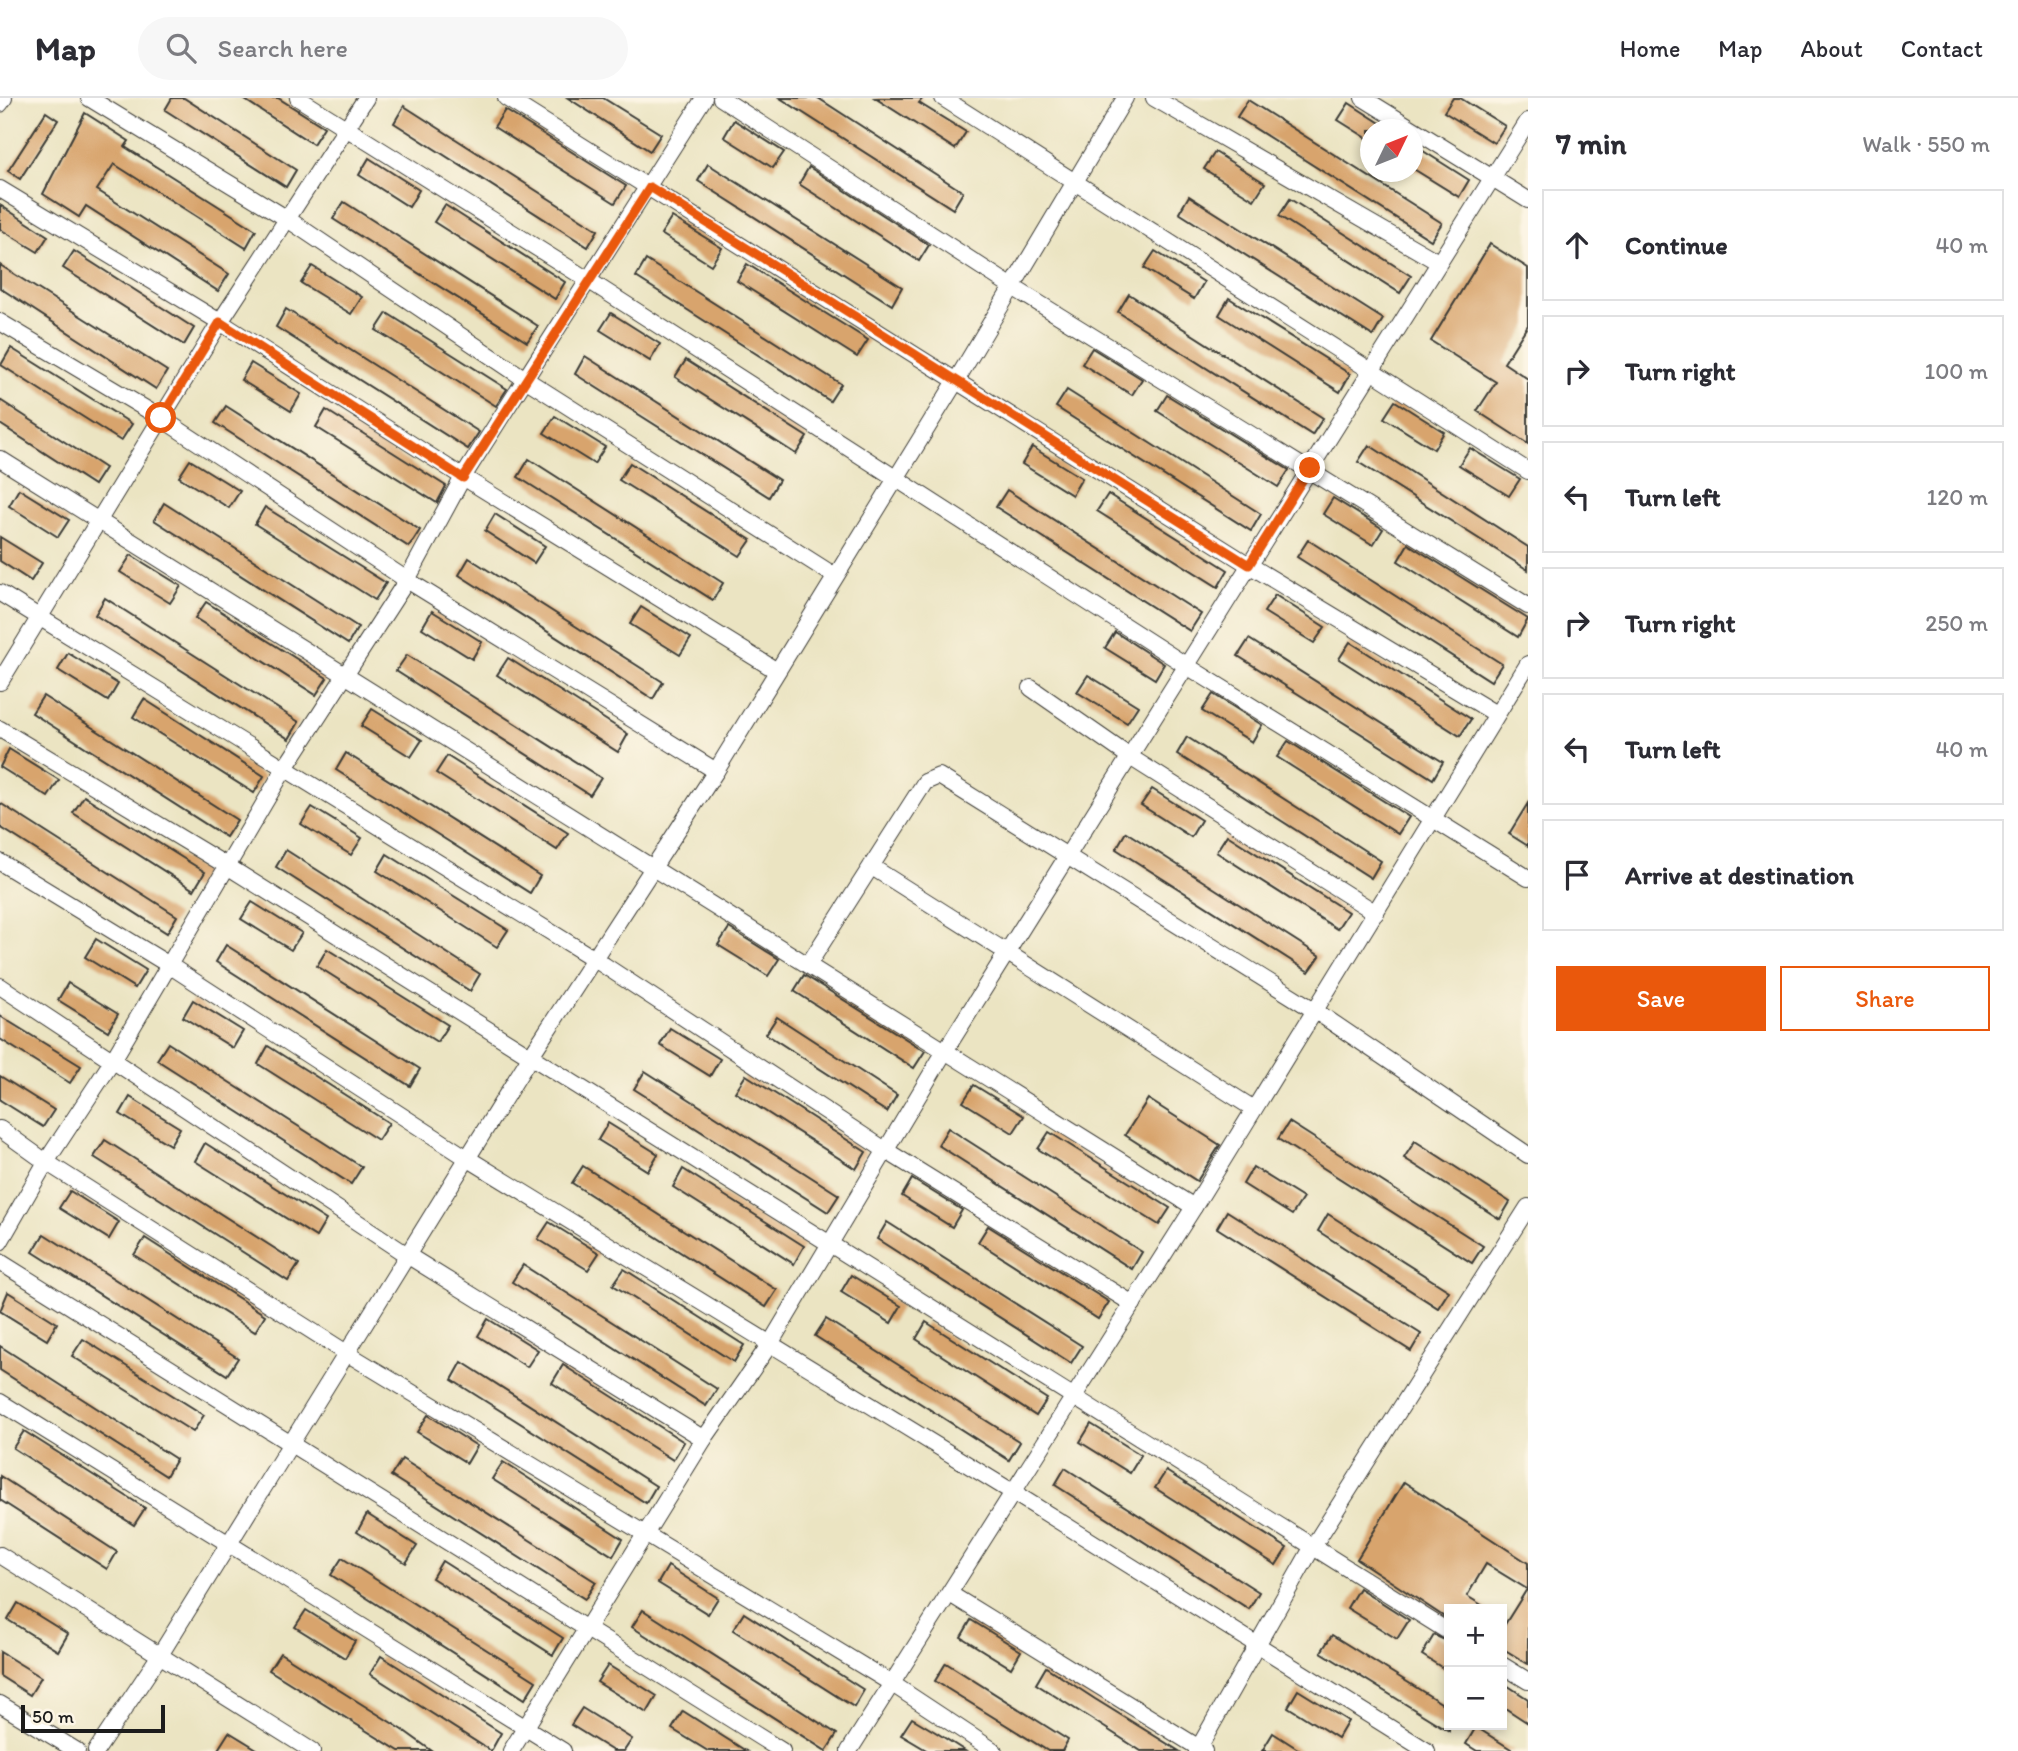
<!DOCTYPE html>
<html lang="en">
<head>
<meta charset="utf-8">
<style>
	:root { --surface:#fff; --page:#f7f7f7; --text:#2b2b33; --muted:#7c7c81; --line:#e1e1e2; --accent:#ea580c }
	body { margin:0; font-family:Itim,sans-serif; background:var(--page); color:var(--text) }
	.controls { position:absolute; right:21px; bottom:21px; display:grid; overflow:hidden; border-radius:0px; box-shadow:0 4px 10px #0003 }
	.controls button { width:63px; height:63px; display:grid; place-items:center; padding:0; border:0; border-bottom:2px solid var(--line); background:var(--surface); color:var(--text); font:35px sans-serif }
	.compass { position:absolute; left:1360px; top:21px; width:63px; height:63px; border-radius:50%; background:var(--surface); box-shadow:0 4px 10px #0003; rotate:47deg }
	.scale { position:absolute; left:21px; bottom:18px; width:144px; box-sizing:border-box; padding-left:7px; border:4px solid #1c1c1c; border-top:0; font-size:19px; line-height:24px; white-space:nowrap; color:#1c1c1c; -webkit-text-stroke:5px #fcf5e5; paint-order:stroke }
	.stop { position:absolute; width:21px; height:21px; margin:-16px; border:5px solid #ea580c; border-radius:50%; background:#fff }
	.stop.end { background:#ea580c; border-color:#fff; box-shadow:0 2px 7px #0008 }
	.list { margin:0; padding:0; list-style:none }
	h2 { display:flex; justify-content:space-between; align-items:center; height:91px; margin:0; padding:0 28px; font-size:30px }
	h2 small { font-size:23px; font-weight:400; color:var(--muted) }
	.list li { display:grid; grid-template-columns:46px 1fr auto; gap:21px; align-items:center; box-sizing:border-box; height:112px; margin:0 14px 14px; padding:0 14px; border:2px solid var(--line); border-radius:0px }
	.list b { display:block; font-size:26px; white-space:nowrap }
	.list em { font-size:23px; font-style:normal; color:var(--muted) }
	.actions { display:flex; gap:14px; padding:21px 28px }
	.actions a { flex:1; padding:16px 0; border:2px solid var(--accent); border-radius:0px; text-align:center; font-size:24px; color:var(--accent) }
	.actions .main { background:var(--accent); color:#fff }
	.icon { flex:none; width:38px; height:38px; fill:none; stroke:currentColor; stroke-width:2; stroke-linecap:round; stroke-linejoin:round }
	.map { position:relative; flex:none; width:1528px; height:1653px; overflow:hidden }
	header { display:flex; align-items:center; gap:42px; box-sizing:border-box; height:98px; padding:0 35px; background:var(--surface); border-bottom:2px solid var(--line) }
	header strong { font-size:33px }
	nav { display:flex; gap:38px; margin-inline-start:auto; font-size:24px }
	.search { width:490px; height:63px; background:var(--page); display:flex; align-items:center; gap:18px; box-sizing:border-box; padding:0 24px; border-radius:38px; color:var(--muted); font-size:26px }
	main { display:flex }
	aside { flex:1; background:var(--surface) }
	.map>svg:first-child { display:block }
	.building { fill:#d8a46d }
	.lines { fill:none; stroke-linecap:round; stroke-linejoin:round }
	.street-casing { stroke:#3b3a35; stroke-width:18 }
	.street { stroke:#fff; stroke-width:16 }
	.route { stroke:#ea580c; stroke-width:9 }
</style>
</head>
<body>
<header>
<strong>Map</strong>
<div class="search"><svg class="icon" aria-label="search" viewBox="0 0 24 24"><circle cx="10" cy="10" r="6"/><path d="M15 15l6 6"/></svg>Search here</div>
<nav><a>Home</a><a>Map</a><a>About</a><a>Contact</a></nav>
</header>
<main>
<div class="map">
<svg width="1528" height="1653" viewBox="0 0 1528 1653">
	<rect width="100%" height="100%" fill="#fcf5e5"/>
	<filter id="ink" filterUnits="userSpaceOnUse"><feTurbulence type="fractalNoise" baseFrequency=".0143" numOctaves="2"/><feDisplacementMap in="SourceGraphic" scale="14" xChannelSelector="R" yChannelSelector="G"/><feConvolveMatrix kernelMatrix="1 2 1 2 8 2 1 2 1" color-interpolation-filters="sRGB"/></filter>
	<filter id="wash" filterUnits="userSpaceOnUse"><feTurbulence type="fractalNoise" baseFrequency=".00686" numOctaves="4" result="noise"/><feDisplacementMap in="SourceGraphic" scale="28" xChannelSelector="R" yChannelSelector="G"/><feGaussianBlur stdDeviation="1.57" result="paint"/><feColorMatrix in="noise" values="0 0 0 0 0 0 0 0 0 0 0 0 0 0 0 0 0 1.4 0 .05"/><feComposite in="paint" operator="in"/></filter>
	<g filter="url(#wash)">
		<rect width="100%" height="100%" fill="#ebe4c2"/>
		<g id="blocks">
			<g class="building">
				<polygon points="172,0 184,0 296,72 286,89 165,12"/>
				<polygon points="242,0 278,0 324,29 313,46"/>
				<polygon points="568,0 603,0 661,36 650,53"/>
				<polygon points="780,0 818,0 963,94 953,111"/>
				<polygon points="875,0 923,0 919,5 966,34 955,51"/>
				<polygon points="1453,0 1460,0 1505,28 1494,45 1444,14"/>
				<polygon points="1248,2 1442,125 1431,142 1237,19"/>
				<polygon points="1349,5 1391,32 1370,32 1370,42 1338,22"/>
				<polygon points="404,8 598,132 588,149 394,25"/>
				<polygon points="505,12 626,88 615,105 494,29"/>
				<polygon points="46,14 58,22 20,81 8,73"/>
				<polygon points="85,15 129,43 125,49 256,132 246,150 114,66 97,92 229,176 218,193 86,108 79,119 43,96"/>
				<polygon points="734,22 784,54 773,70 724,39"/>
				<polygon points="1420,51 1469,82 1459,99 1412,70 1412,62"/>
				<polygon points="1215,54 1265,85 1254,102 1204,71"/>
				<polygon points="369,60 419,92 409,109 359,77"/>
				<polygon points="708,66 902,189 892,207 698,83"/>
				<polygon points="809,69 929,147 919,163 799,86"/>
				<polygon points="1189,98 1383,221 1373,238 1179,115"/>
				<polygon points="1290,101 1411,178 1400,195 1279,118"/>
				<polygon points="344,104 538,228 527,244 333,121"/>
				<polygon points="0,107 48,138 38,154 0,131"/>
				<polygon points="445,107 565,184 555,201 434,124"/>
				<polygon points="672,119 722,150 711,167 661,136"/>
				<polygon points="1490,146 1528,170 1528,227 1504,265 1528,281 1528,346 1477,313 1496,284 1431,243"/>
				<polygon points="74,153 194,230 184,247 63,170"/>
				<polygon points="1155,153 1204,184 1194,201 1144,170"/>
				<polygon points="646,162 841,286 830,303 636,179"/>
				<polygon points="747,166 868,242 857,259 737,183"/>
				<polygon points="0,167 167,273 156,291 0,190"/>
				<polygon points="312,168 362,199 351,216 301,185"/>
				<polygon points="1129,196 1323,320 1312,337 1118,214"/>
				<polygon points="1229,200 1350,276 1340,294 1219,217"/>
				<polygon points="286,211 479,334 468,351 276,229"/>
				<polygon points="387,215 507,291 496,308 376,232"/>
				<polygon points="611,215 660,246 650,263 600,232"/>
				<polygon points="11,250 132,326 121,343 1,267"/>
				<polygon points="1092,250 1142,281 1132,297 1082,266"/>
				<polygon points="585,258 779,382 769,399 575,276"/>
				<polygon points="686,262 807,339 796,356 675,279"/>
				<polygon points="251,265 301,296 291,313 241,282"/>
				<polygon points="1067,292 1261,416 1251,433 1056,309"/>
				<polygon points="1167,297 1289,372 1278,389 1157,313"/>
				<polygon points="0,302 105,370 94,387 0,326"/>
				<polygon points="1395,303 1444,334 1434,351 1384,320"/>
				<polygon points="226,308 420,432 409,449 215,325"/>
				<polygon points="326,312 446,388 437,405 316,329"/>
				<polygon points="555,318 605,349 594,366 544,335"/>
				<polygon points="1369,347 1528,449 1528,472 1358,364"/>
				<polygon points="1032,349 1082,380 1072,397 1022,366"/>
				<polygon points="1470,350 1520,381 1509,398 1459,367"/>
				<polygon points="529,361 723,485 713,502 518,379"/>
				<polygon points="190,362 240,393 229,410 179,379"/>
				<polygon points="630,365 751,442 740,458 619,382"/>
				<polygon points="19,391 69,422 58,439 9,408"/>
				<polygon points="1007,392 1201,516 1190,533 996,409"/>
				<polygon points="1108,396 1228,472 1218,489 1097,413"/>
				<polygon points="1333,400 1383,431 1373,447 1323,416"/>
				<polygon points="164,405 358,529 348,546 154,422"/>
				<polygon points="265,409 386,485 375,502 255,426"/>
				<polygon points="495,416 545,448 534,465 485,433"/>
				<polygon points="0,439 42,465 31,483 0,463"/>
				<polygon points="1308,442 1502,566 1491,583 1297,459"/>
				<polygon points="1408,446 1528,521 1518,539 1398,463"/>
				<polygon points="131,457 181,488 170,505 120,474"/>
				<polygon points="469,460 663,584 653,601 459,477"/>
				<polygon points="1275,497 1325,529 1314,545 1264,514"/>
				<polygon points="105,500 299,624 289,641 95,517"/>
				<polygon points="206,504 327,580 316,597 195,520"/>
				<polygon points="641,509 691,540 680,557 630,526"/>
				<polygon points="432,513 482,544 472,561 422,530"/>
				<polygon points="1115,534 1164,566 1155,581 1105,550"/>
				<polygon points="1249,541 1443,664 1433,681 1238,558"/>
				<polygon points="1350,544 1471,621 1460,638 1339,561"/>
				<polygon points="68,555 118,586 108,603 58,572"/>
				<polygon points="407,557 601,680 590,697 396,573"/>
				<polygon points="508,560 628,636 618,654 497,577"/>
				<polygon points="1088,577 1138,608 1127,625 1077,594"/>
				<polygon points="1213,596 1262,627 1252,644 1202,613"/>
				<polygon points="43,598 237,722 226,739 32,615"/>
				<polygon points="144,601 264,678 254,695 133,619"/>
				<polygon points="372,611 422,642 411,659 361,628"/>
				<polygon points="1187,639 1381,763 1371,780 1177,656"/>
				<polygon points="1288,643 1409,719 1398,736 1277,659"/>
				<polygon points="9,651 59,682 48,699 0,669"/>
				<polygon points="346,655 540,778 530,795 336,672"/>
				<polygon points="447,658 568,735 557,752 436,675"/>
				<polygon points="1152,691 1201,722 1191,739 1141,707"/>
				<polygon points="84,698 205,774 194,792 73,715"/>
				<polygon points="0,705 177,818 167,835 0,729"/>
				<polygon points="1528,705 1528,748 1509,736"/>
				<polygon points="312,709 362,740 351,757 301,726"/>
				<polygon points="1126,734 1320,858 1309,874 1116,751"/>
				<polygon points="1227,737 1348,814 1337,831 1216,754"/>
				<polygon points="286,752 480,876 470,893 276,769"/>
				<polygon points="387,756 508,832 497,849 377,773"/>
				<polygon points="252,804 302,835 291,852 241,821"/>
				<polygon points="729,830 779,861 768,878 718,847"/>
				<polygon points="96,841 146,872 135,890 85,859"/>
				<polygon points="226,847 420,971 410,988 216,864"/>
				<polygon points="327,851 448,927 437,944 317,868"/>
				<polygon points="804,877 925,953 914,970 794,893"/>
				<polygon points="68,885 118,916 108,933 58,902"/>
				<polygon points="193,902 243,933 233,950 183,919"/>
				<polygon points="0,918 81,968 70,985 0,941"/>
				<polygon points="777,919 897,997 887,1014 766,936"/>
				<polygon points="670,930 720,961 710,978 660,947"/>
				<polygon points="168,945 362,1069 351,1086 157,962"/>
				<polygon points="268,948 389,1025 378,1042 258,966"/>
				<polygon points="645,973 839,1097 828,1114 634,991"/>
				<polygon points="746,977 866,1054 856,1071 735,994"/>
				<polygon points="0,978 54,1012 43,1029 0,1002"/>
				<polygon points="974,987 1024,1018 1013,1035 963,1004"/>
				<polygon points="130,999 180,1030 170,1047 120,1016"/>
				<polygon points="1148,1001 1220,1047 1197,1083 1125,1037"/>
				<polygon points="1289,1024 1483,1148 1472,1165 1278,1041"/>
				<polygon points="608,1025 658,1056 648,1073 598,1042"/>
				<polygon points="948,1030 1142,1154 1132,1171 938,1047"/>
				<polygon points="1049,1034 1170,1110 1159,1127 1038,1051"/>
				<polygon points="105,1042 299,1166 288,1183 94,1059"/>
				<polygon points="1415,1043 1510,1104 1500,1121 1404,1060"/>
				<polygon points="205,1045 326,1122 316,1139 195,1063"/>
				<polygon points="583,1068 777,1192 766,1209 572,1085"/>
				<polygon points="1253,1069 1303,1100 1292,1117 1243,1086"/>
				<polygon points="683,1071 804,1148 794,1166 673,1089"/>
				<polygon points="912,1081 962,1112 952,1129 902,1098"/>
				<polygon points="70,1093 119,1124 109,1141 59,1110"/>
				<polygon points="1227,1113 1421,1236 1411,1253 1217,1130"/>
				<polygon points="1328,1116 1449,1193 1438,1210 1318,1133"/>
				<polygon points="549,1124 599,1155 588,1172 538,1141"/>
				<polygon points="887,1124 1082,1248 1071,1265 877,1141"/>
				<polygon points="988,1128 1109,1204 1098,1221 978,1144"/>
				<polygon points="44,1136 238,1260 227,1277 33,1154"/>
				<polygon points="145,1140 265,1217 255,1234 134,1157"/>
				<polygon points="523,1167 717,1291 706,1308 512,1184"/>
				<polygon points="624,1171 744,1247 734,1264 613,1187"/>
				<polygon points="851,1177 901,1208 891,1225 841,1194"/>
				<polygon points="8,1194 57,1225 47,1242 0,1213"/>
				<polygon points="488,1221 538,1252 527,1269 478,1238"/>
				<polygon points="826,1221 1020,1344 1009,1362 815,1238"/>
				<polygon points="926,1224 1047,1301 1036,1318 916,1241"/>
				<polygon points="83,1241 204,1317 193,1334 72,1258"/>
				<polygon points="0,1248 176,1361 166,1378 0,1272"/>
				<polygon points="462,1264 656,1388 646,1405 452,1282"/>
				<polygon points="563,1267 684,1344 673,1362 552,1285"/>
				<polygon points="428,1317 477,1348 467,1365 417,1334"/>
				<polygon points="1091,1326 1141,1357 1130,1375 1080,1344"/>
				<polygon points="24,1333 145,1410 134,1427 13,1350"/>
				<polygon points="402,1361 596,1484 585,1501 391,1378"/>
				<polygon points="503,1364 623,1441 613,1458 492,1381"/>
				<polygon points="1065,1370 1259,1494 1249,1511 1055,1387"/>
				<polygon points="1166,1373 1287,1450 1276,1467 1155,1390"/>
				<polygon points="0,1378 117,1454 107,1471 0,1402"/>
				<polygon points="1404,1384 1528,1465 1528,1566 1502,1550 1502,1531 1527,1491 1486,1466 1467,1498 1488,1511 1449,1511 1449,1522 1357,1461"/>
				<polygon points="367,1416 417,1448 406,1465 357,1434"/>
				<polygon points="342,1460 536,1583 525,1601 331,1477"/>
				<polygon points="442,1463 563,1540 553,1557 432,1480"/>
				<polygon points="668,1468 718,1500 708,1516 658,1485"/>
				<polygon points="1359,1490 1409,1522 1397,1541 1347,1510"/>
				<polygon points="18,1505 68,1536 58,1553 8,1522"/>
				<polygon points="306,1512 355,1543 345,1560 295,1529"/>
				<polygon points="643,1512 837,1636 826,1653 632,1529"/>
				<polygon points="744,1515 864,1592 854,1609 733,1532"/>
				<polygon points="971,1522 1021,1553 1011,1570 961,1539"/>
				<polygon points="1332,1537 1449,1610 1449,1633 1321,1554"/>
				<polygon points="1434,1537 1449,1544 1449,1574 1422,1557"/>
				<polygon points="0,1554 41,1579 30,1597 0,1578"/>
				<polygon points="280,1555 403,1632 432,1653 399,1653 269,1572"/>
				<polygon points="381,1558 501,1635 491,1653 370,1576"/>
				<polygon points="946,1565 1068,1642 1062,1653 1048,1653 935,1583"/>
				<polygon points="608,1567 657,1598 647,1615 597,1584"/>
				<polygon points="1046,1569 1095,1601 1179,1653 1141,1653 1107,1631 1036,1586"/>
				<polygon points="1502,1584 1528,1601 1528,1625 1502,1608"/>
				<polygon points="1298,1592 1348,1623 1338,1640 1288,1609"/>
				<polygon points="582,1610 632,1641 624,1653 613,1653 571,1627"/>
				<polygon points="683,1613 708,1629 746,1653 708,1653 672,1631"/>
				<polygon points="912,1620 937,1635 965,1653 928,1653 901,1637"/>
				<polygon points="1476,1629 1514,1653 1477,1653 1466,1646"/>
				<polygon points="229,1634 260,1653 217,1653"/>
				<polygon points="1273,1635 1301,1653 1262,1653"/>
			</g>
		</g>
	</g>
	<g filter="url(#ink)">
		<use href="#blocks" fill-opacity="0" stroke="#3b3a35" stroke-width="2"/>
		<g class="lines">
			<defs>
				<g id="street">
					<polyline points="89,0 286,120 525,281 835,478"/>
					<polyline points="298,0 588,182 1187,568 1528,780"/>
					<polyline points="506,0 1249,467 1496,616"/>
					<polyline points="721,0 1011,188 1528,508"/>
					<polyline points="943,0 1528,373"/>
					<polyline points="1154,0 1438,164"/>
					<polyline points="1363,0 1528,102"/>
					<polyline points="0,6 4,0"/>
					<polyline points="0,91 220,224 463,379 777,573"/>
					<polyline points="0,224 161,320 407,482 716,673"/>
					<polyline points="0,361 1194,1109"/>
					<polyline points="0,495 593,860 885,1052 1133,1206"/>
					<polyline points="0,584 220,224 366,0"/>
					<polyline points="1031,590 1130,659 1376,815"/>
					<polyline points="0,631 227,768 1449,1534"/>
					<polyline points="0,764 169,867 467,1060 1014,1395 1427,1653"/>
					<polyline points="872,769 1254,1011"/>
					<polyline points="808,867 925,684 939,678 1314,912 1528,1057"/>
					<polyline points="0,888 407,1157 704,1341"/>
					<polyline points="0,1031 46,1064 345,1254 891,1585 994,1653"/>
					<polyline points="0,1144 46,1064 113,962 285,670 407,482 463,379 704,0"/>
					<polyline points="0,1164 782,1653"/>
					<polyline points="0,1304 563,1653"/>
					<polyline points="0,1457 312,1653"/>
					<polyline points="950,1496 1204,1653"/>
					<polyline points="1502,1567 1528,1583"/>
					<polyline points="0,1606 77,1653"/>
					<polyline points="96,1653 160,1557 530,959 716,673 956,283 1125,0"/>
					<polyline points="511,1653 704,1341 770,1246 945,953 1528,23"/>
					<polyline points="849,1653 1194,1109 1528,566"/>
					<polyline points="1197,1653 1312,1450 1528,1109"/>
				</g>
			</defs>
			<use href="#street" class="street-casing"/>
			<use href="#street" class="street"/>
		</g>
	</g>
	<g class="lines" filter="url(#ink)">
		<polyline class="route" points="161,320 220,224 463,380 650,89 1249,467 1310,370"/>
	</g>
</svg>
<div class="controls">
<button>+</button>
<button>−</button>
</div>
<svg class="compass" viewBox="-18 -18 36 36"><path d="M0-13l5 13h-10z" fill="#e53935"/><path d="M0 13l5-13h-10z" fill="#7c7c81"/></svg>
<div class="scale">50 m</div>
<div class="stop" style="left:161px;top:320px"></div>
<div class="stop end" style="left:1310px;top:370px"></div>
</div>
<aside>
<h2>7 min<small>Walk · 550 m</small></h2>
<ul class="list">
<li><svg class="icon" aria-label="ahead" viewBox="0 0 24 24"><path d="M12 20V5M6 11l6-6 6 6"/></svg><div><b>Continue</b></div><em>40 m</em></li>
<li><svg class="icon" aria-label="right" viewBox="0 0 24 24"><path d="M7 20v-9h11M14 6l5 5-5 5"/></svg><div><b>Turn right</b></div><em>100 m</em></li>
<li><svg class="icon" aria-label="left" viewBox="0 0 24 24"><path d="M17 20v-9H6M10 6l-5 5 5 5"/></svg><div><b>Turn left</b></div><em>120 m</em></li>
<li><svg class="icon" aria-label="right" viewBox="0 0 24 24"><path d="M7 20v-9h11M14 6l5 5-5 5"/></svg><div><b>Turn right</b></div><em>250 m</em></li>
<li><svg class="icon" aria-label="left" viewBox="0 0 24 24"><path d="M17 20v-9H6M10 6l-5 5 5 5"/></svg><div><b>Turn left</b></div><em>40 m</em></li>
<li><svg class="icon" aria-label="arrive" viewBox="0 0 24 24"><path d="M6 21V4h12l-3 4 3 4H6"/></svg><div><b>Arrive at destination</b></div></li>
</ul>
<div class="actions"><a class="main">Save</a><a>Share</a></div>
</aside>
</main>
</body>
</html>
